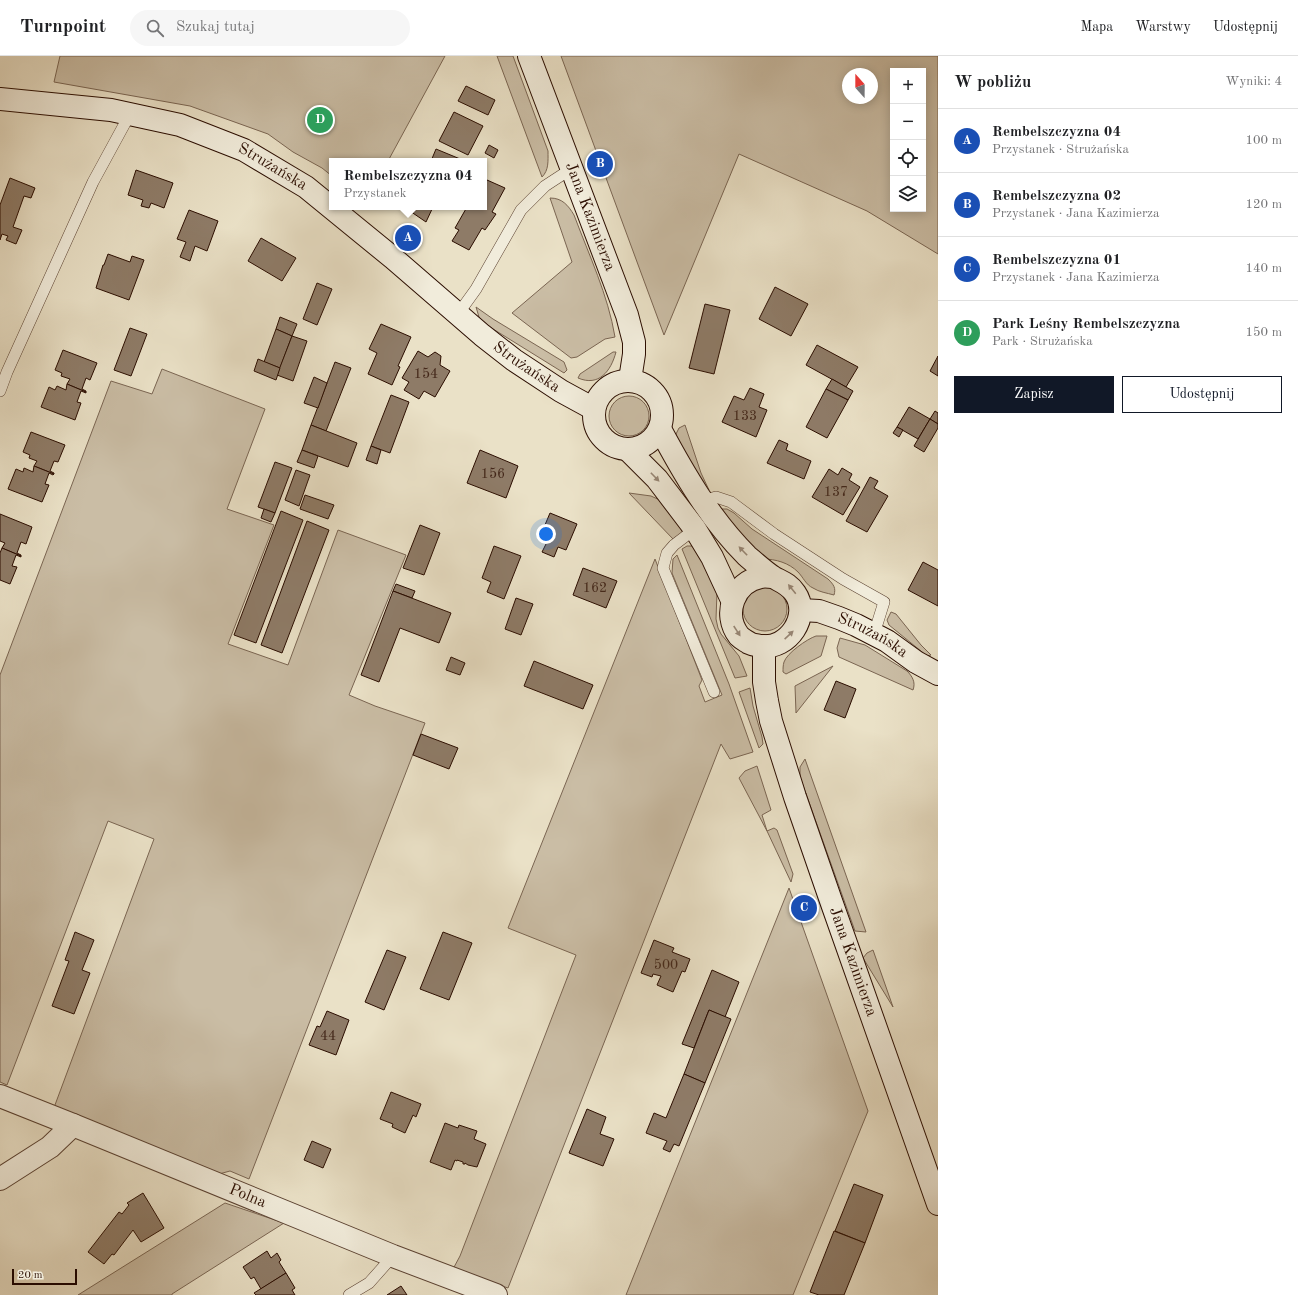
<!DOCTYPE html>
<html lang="pl">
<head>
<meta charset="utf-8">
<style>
	:root { --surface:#fff; --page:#f6f6f6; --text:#202124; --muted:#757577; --line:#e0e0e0; --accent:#111827 }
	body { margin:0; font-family:"Old Standard TT",serif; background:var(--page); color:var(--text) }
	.controls { position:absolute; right:12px; top:12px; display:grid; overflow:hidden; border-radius:0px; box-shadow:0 2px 10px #0003 }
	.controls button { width:36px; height:36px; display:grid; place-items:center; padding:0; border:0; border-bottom:1px solid var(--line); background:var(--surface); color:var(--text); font:20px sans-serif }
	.compass { position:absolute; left:842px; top:12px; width:36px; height:36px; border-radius:50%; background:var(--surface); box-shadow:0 2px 10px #0003; rotate:339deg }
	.scale { position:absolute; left:12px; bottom:10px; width:65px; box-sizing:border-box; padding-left:4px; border:2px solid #2b0d00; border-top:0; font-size:11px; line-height:14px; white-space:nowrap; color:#2b0d00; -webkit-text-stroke:3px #f1ecdb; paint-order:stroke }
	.you { position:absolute; left:546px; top:478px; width:14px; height:14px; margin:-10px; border:3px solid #fff; border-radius:50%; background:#1a73e8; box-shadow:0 0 0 6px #1a73e833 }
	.badge { display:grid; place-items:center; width:26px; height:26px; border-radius:50%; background:var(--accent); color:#fff; font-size:13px; font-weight:700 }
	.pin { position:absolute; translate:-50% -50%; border:2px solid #fff; box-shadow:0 1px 4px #0006 }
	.popup { position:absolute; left:329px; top:102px; width:158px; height:52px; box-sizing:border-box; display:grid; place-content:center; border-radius:0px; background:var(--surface); filter:drop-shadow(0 1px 3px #0005); font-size:13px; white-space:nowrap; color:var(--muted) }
	.popup b { font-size:15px; color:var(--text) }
	.popup::after { content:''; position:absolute; left:50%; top:100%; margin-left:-8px; border:8px solid transparent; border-top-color:var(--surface) }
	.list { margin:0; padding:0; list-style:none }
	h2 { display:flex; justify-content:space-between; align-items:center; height:52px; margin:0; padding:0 16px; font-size:17px }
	h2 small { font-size:13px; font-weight:400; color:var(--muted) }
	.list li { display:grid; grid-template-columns:26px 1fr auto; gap:12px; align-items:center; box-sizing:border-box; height:64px; padding:0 16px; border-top:1px solid var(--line) }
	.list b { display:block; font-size:15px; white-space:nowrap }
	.list p { margin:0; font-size:13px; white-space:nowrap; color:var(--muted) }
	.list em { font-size:13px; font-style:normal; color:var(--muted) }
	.actions { display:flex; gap:8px; padding:12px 16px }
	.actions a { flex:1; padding:9px 0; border:1px solid var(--accent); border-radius:0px; text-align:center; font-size:14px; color:var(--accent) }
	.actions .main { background:var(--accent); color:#fff }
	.icon { flex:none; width:22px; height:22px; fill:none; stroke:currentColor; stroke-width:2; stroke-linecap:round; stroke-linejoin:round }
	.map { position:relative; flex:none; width:938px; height:1239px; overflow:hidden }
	header { display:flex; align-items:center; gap:24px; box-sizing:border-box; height:56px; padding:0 20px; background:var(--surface); border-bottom:1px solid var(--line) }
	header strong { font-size:19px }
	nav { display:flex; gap:22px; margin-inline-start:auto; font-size:14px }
	.search { width:280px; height:36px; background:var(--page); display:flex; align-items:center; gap:10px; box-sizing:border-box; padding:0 14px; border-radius:22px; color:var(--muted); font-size:15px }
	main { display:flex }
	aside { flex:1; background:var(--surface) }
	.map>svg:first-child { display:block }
	.green { fill:#cabda5; stroke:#7a6552; fill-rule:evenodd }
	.building { fill:#8e7b67; stroke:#2b0d00 }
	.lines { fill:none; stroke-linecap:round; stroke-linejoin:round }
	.service-casing { stroke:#5b4232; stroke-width:12 }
	.minor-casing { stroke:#5b4232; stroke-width:24 }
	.secondary-casing { stroke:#2b0d00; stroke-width:24 }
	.service { stroke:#f1ecdb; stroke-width:11 }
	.minor { stroke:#f1ecdb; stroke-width:22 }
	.secondary { stroke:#f1ecdb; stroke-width:22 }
	.oneway { fill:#988878 }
	.labels { text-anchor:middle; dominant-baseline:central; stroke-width:3.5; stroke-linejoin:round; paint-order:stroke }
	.number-label { font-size:14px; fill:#44281a }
	.street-label { font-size:16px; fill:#2b0d00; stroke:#f1ecdb }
</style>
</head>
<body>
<header>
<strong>Turnpoint</strong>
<div class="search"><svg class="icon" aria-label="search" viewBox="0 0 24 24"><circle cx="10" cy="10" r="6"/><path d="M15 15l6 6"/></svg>Szukaj tutaj</div>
<nav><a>Mapa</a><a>Warstwy</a><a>Udostępnij</a></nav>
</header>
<main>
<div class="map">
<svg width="938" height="1239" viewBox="0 0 938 1239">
	<rect width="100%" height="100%" fill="#eae1c7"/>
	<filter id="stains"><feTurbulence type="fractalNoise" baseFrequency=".005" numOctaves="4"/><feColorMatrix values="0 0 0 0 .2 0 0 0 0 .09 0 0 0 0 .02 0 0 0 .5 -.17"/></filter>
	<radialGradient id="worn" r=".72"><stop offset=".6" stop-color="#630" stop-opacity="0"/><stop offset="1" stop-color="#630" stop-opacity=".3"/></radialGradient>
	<g class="green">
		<polygon points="60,0 445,0 388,105 332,105 332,120 322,112 293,96 268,78 190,50 54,26"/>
		<path d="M497 0H513L548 95C548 105 549 114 542 121Z"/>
		<path d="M561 0H938V198L867 155 739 98 664 279ZM893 15H923V153H893ZM848 18H872V42H848Z"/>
		<path d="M550 142C562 142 568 149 574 159 589 199 608 239 615 281L605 283 577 301 571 302 512 257 572 206Z"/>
		<polygon points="476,251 493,263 564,306 567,314 564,317 485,268 479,261"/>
		<path d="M613 296H616C611 315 599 331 578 322L580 318Z"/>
		<polygon points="162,313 265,353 227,453 274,469 228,588 288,609 338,474 406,499 349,639 375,650 425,667 249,1123 230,1115 219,1118 173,1100 107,1071 103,1076 52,1057 154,783 108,765 7,1029 0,1026 0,619 111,325 152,338"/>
		<circle cx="629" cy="360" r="20"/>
		<polygon points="685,369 701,417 709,434 704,436 681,397 676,378 679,372"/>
		<polygon points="629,437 651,440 662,445 682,473 682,477 673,483"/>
		<path d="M718 453H727L734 457 752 473 828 523C834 529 836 532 834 539 827 537 819 536 813 532 806 529 803 521 798 516 789 507 776 503 763 503Z"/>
		<polygon points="687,490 693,490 698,494 717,536 716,563 718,572 721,578 739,600 747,620 735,622 682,493"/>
		<polygon points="677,499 729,628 753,696 730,703 721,688 508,1232 453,1213 460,1200 576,899 508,872 655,503 702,624 699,630 705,646 722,639 672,517 673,503"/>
		<circle cx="765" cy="553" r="22"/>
		<polygon points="891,556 896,558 921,589 931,599 927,600 889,569 887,564"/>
		<path d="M816 580H827L821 600 786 618 783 616C783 613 783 609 784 606 787 597 807 583 816 580Z"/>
		<path d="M840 582 865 589 907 615C912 620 916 626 913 634L839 601 837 592Z"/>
		<polygon points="833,610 796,657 795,630"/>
		<polygon points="750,632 753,650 762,681 763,688 759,692 739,636"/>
		<polygon points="805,703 866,876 855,875 800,721 800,711"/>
		<polygon points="757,710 771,754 762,759 767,775 774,772 777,774 793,818 791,826 767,775 739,722 745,715"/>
		<polygon points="789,832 868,1055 793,1239 626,1239"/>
		<polygon points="873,894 893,951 863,902 867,897"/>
		<polygon points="225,1147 284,1167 172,1238 172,1239 78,1239"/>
	</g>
	<g class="building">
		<polygon points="466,30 495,44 488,59 458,45"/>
		<polygon points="454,56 483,70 468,99 439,85"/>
		<polygon points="489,89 498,94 494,102 485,97"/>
		<polygon points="436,93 465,105 431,105"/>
		<polygon points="136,114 173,127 164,152 151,147 149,152 141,150 143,144 128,139"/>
		<polygon points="10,122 35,132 31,142 24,140 13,171 22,174 16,188 6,184 8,180 2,178 0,184 0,149"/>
		<polygon points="487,124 505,132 492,156 496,158 485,174 482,172 469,194 452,185 459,174 455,172 467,151 484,151 484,130"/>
		<polygon points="404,151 433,151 426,166"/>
		<polygon points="189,154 218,165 207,195 195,190 190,205 180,201 186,186 177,183"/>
		<polygon points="261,182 296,202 282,225 248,205"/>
		<polygon points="108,198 130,206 132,200 144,204 129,244 96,232 103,209 104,209"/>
		<polygon points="317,227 332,233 317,269 303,263"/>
		<polygon points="775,231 808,248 791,280 759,263"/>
		<polygon points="705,248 730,254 714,318 689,312"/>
		<polygon points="280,261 297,268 292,280 276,273"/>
		<polygon points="381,268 411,281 398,310 400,311 392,329 368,318 377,297 369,293"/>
		<polygon points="130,272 147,278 131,320 114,314"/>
		<polygon points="276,273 292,280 280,312 264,306"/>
		<polygon points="292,280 307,285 293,325 277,319"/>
		<polygon points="817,289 858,311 846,331 806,309"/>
		<polygon points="63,294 97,307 90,324 86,322 82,333 86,335 86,336 67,328 70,323 61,320 62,317 55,314"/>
		<polygon points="418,295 428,301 435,296 441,300 440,309 450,315 435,341 424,335 419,343 404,334 409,326 402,322"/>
		<polygon points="938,300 938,320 930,315"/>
		<polygon points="258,303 280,312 276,324 254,315"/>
		<polygon points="335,306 351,312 326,375 311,369"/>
		<polygon points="314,321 327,327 318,352 304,347"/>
		<polygon points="832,323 853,335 848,344 826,333"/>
		<polygon points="67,328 86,336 86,337 81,335 77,346 81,347 75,364 41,351 49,331 55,334 57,330 66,334"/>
		<polygon points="750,332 764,338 759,351 767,354 756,381 722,366 734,340 744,344"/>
		<polygon points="826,333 848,344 827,382 806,371"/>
		<polygon points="391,339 409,346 390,397 371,390"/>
		<polygon points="909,351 930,363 918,383 897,371"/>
		<polygon points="935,355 938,357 938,368 930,363"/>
		<polygon points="930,363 938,368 938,372 924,396 914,390"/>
		<polygon points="311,369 357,387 348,411 302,394"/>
		<polygon points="897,371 903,374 899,381 893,377"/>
		<polygon points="31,376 65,389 58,406 54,405 50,415 54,417 54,418 34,410 37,405 29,402 30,399 23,396"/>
		<polygon points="779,384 788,388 786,394 811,405 804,423 767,407"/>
		<polygon points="371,390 381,394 377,408 366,404"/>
		<polygon points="302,394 318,400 314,412 297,406"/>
		<polygon points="480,394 518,410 506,442 467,427"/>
		<polygon points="275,406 292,412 275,457 258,451"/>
		<polygon points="34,410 54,418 53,419 49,417 45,428 49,429 42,446 8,433 16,413 23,416 24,412 33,416"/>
		<polygon points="842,412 852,418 849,424 860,431 843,459 812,441 829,413 838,419"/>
		<polygon points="296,414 310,419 299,450 285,444"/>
		<polygon points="870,421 878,425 874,432 888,440 867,476 846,465"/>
		<polygon points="305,439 334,449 328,463 300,453"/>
		<polygon points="264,453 275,457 271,466 261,462"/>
		<polygon points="281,455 303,464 256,587 234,579"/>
		<polygon points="550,457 577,468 566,494 558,491 554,501 542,496 547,486 539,483"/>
		<polygon points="0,458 32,471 26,488 21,486 17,497 21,499 21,500 2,492 5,487 0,485"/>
		<polygon points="307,465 329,474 282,597 261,589"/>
		<polygon points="420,469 440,477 424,519 403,512"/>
		<polygon points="494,490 521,500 504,543 487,536 491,526 482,522"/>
		<polygon points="2,492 21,500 21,501 16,499 12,510 17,511 10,528 0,524 0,497"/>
		<polygon points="923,506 938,514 938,550 908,534"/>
		<polygon points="583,512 617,525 606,552 573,539"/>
		<polygon points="396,528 415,535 412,542 393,535"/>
		<polygon points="393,535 451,557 439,587 400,572 379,626 361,619"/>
		<polygon points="516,542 533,548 521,579 505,573"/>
		<polygon points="451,601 465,607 460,619 446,614"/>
		<polygon points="534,605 593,629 583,653 524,630"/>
		<polygon points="836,625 856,633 845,662 824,654"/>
		<polygon points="421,678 458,692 449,713 413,699"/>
		<polygon points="75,876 94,884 82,914 90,917 74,958 52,950 69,905 65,904"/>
		<polygon points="443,876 472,887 449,944 420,933"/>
		<polygon points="654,884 674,892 672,896 690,903 685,916 682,915 673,936 657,929 661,920 653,918 652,921 641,917"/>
		<polygon points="387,894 406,901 384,954 365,946"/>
		<polygon points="712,914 739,926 725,961 709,954 694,992 682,988"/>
		<polygon points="709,954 731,963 705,1027 684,1018"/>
		<polygon points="327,955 349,964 336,999 309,989 317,970 320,971"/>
		<polygon points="684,1018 705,1027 679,1090 674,1088 670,1096 663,1093 667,1085 646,1077 654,1057 666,1062"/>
		<polygon points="391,1036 421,1048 416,1061 413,1059 405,1077 392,1071 393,1068 380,1063"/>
		<polygon points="587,1053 606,1061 600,1078 614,1083 603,1110 569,1097"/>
		<polygon points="445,1067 458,1072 459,1069 477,1075 474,1083 486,1088 477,1111 468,1109 465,1107 465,1108 463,1108 463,1106 457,1104 457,1105 455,1104 451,1114 430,1106"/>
		<polygon points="312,1085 331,1093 323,1112 304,1104"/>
		<polygon points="854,1128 883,1139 865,1187 835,1175"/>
		<polygon points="143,1137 164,1172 141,1186 133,1174 114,1199 112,1198 104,1208 88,1196 119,1156 122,1158 129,1149 127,1147"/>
		<polygon points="834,1175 865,1187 844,1239 819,1239 810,1236"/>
		<polygon points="267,1195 271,1202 277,1197 281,1204 279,1206 286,1217 261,1233 254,1221 251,1223 243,1211"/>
		<polygon points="286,1217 295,1232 292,1234 295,1239 256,1239 254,1237"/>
		<polygon points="401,1230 407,1239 387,1239"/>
	</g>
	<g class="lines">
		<defs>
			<g id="service">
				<polyline points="458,258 476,233 521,154 545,130 571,113"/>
				<polyline points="0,335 7,316 93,126 130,58"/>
				<polyline points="703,445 716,441 731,446 774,478 843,523 884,546 874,578"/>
				<polyline points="695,473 674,489 667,497 663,512 714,636"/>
				<polyline points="349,1239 369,1227 393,1200"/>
			</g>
			<g id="minor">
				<path id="s1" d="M0 1040 73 1069 393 1200 496 1239"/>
				<polyline points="0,1123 50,1091 73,1069"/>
			</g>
			<g id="secondary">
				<path id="s2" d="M529 0 627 259 634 286V298L630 324"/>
				<path id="s3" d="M0 43 111 54 180 69 244 94 306 131 393 202 482 279 514 304 561 335 594 353"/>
				<circle cx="628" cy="359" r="34"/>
				<path d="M660 373C684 418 710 463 747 500 754 506 765 516 773 521 782 526 789 528 795 537 811 560 788 594 761 590 756 589 753 589 749 587 746 585 742 583 739 580 722 558 734 526 761 521 765 520 769 521 773 521"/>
				<polyline points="627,393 657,423 695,473 712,501 732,544"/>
				<path id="s4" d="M801 554 819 555 839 562 856 569 887 585 916 606 938 618"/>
				<path id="s5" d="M764 590V626L767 645 771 665 795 741 830 842 938 1148"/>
			</g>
		</defs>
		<use href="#service" class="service-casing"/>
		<use href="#minor" class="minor-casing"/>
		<use href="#secondary" class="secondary-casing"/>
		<use href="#service" class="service"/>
		<use href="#minor" class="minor"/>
		<use href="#secondary" class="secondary"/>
	</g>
	<defs><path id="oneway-solid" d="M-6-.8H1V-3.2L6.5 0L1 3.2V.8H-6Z"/></defs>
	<g class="oneway">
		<use href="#oneway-solid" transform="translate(655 421) rotate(46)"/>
		<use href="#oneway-solid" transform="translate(743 495) rotate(-134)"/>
		<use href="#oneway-solid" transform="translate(792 533) rotate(-129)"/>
		<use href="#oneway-solid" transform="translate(737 575) rotate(57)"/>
		<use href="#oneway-solid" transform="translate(789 579) rotate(-43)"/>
	</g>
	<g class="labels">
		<g class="number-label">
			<text x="426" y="318">154</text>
			<text x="745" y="360">133</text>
			<text x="493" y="418">156</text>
			<text x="836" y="436">137</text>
			<text x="595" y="532">162</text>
			<text x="666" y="909">500</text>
			<text x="328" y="980">44</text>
		</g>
		<g class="street-label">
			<text stroke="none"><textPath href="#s3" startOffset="284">Strużańska</textPath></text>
			<text stroke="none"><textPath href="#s2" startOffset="172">Jana Kazimierza</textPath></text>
			<text stroke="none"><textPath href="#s3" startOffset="608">Strużańska</textPath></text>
			<text stroke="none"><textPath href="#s4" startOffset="77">Strużańska</textPath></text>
			<text stroke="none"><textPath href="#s5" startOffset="330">Jana Kazimierza</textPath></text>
			<text stroke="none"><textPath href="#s1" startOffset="267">Polna</textPath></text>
		</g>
	</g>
	<rect width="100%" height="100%" filter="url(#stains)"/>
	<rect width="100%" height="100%" fill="url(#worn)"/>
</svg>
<div class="controls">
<button>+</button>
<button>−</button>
<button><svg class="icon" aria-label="locate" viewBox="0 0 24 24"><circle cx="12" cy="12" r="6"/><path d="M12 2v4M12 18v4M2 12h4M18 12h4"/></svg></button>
<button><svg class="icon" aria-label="layers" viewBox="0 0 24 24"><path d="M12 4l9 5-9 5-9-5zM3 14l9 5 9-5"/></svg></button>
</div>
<svg class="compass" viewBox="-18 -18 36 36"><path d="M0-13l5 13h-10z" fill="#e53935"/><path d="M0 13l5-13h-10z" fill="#757577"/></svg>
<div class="scale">20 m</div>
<div class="you"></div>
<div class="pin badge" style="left:408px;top:182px;background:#1a4fb4">A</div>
<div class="popup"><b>Rembelszczyzna 04</b>Przystanek</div>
<div class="pin badge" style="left:600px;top:108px;background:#1a4fb4">B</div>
<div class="pin badge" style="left:804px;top:852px;background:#1a4fb4">C</div>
<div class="pin badge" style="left:320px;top:64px;background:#2e9e5b">D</div>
</div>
<aside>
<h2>W pobliżu<small>Wyniki: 4</small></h2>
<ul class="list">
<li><span class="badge" style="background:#1a4fb4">A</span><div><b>Rembelszczyzna 04</b><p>Przystanek · Strużańska</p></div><em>100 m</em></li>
<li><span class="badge" style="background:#1a4fb4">B</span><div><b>Rembelszczyzna 02</b><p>Przystanek · Jana Kazimierza</p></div><em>120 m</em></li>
<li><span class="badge" style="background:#1a4fb4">C</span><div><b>Rembelszczyzna 01</b><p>Przystanek · Jana Kazimierza</p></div><em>140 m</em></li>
<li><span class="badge" style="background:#2e9e5b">D</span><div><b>Park Leśny Rembelszczyzna</b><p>Park · Strużańska</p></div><em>150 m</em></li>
</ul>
<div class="actions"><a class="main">Zapisz</a><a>Udostępnij</a></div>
</aside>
</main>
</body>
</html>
